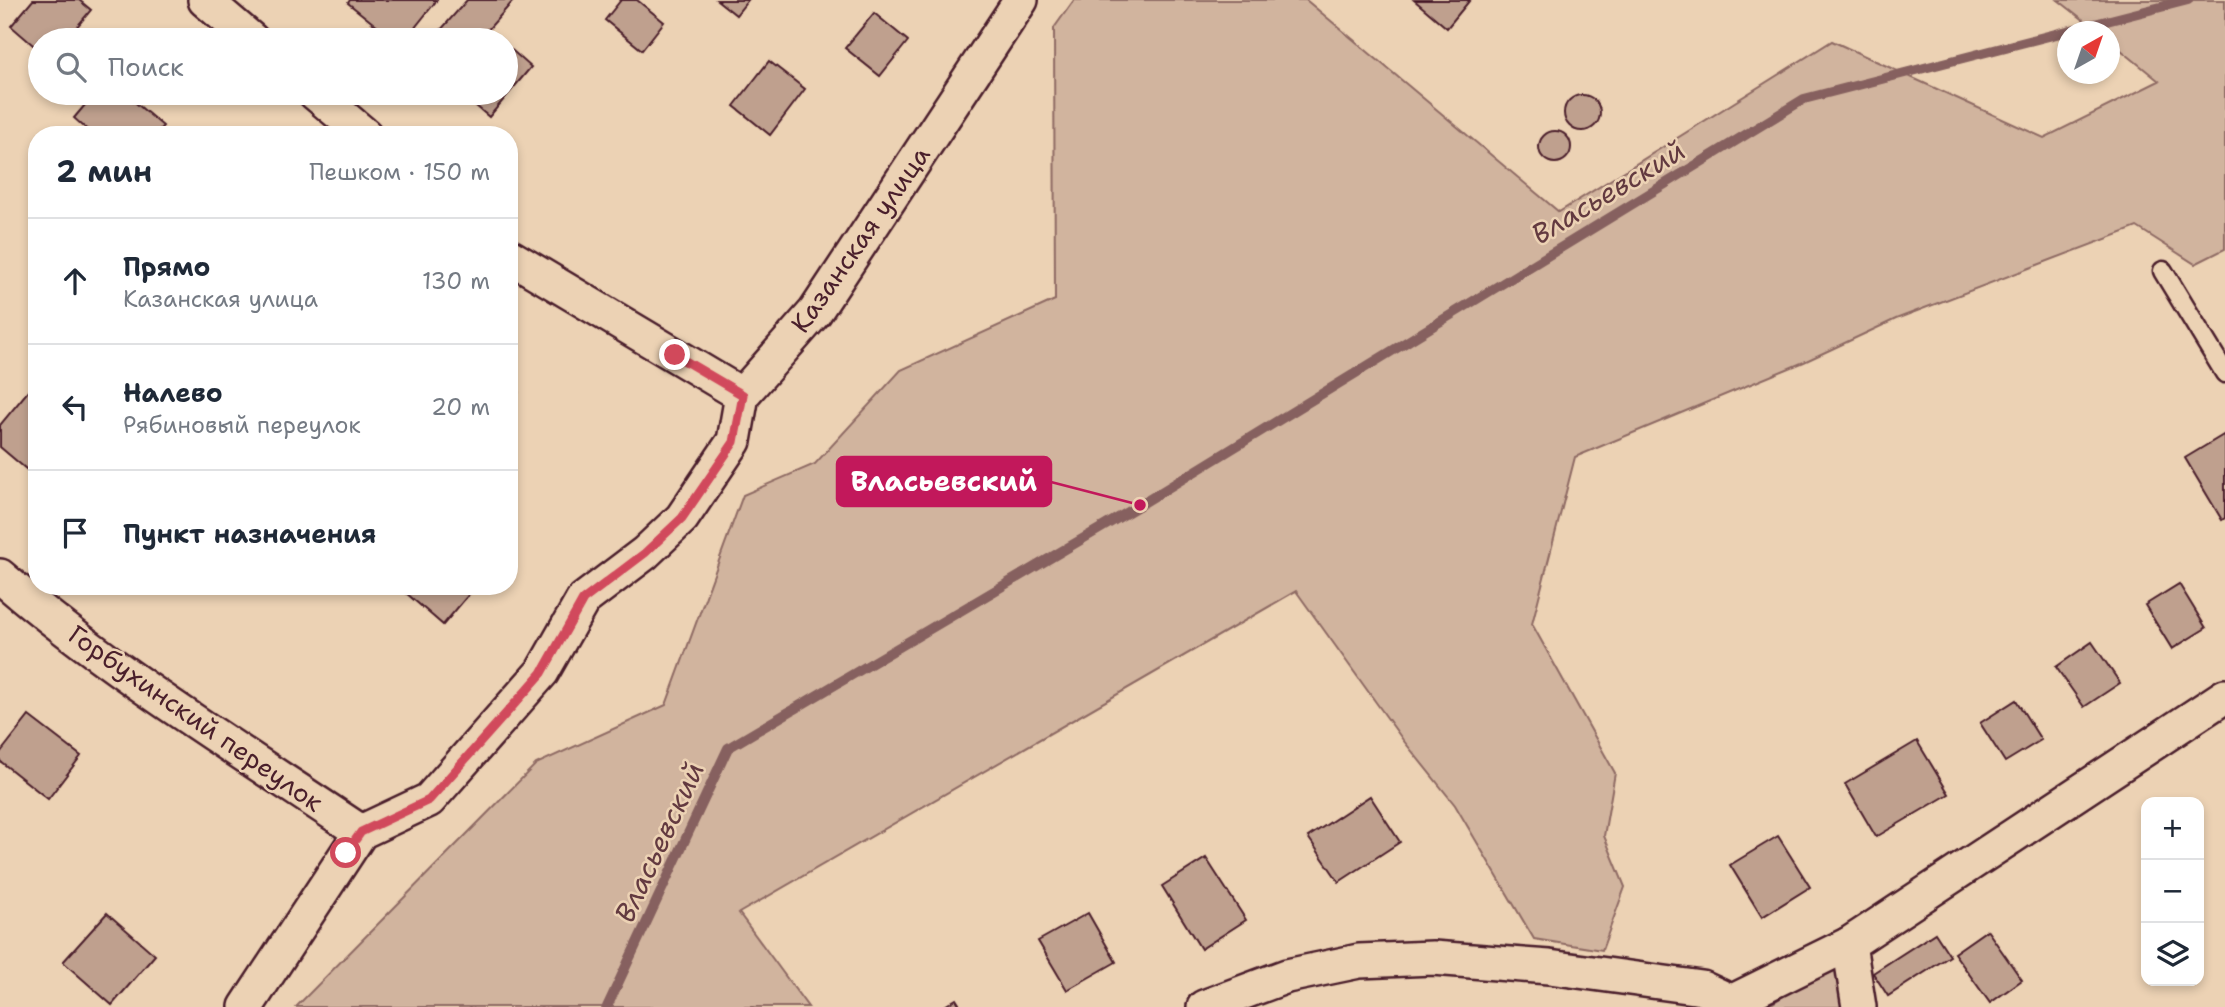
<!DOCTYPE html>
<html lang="ru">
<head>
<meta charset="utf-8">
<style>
	:root { --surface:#fff; --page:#f2f2f3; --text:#1f2937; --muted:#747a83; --line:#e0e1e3 }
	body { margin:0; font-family:"Shantell Sans",sans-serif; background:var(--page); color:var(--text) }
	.controls { position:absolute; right:21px; bottom:21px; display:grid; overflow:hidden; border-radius:14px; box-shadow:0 4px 10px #0003 }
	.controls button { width:63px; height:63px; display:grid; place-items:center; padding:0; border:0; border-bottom:2px solid var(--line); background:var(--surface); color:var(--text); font:35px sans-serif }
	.compass { position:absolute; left:2057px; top:21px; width:63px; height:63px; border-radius:50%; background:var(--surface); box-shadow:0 4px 10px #0003; rotate:40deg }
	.stop { position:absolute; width:21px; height:21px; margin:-16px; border:5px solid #d1495b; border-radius:50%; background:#fff }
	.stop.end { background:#d1495b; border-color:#fff; box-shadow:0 2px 7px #0008 }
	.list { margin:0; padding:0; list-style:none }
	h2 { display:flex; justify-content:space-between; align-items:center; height:91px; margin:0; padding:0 28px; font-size:30px }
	h2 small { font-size:23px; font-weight:400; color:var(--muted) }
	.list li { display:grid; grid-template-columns:46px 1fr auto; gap:21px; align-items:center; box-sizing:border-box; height:126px; padding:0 28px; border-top:2px solid var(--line) }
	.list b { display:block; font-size:26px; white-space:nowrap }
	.list p { margin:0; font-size:23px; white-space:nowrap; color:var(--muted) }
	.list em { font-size:23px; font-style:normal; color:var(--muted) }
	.icon { flex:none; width:38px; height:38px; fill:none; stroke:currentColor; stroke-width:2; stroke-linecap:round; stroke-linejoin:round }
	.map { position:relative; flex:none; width:2225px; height:1007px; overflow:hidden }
	.search { position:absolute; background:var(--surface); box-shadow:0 4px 10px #0003; left:28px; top:28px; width:490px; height:77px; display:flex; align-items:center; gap:18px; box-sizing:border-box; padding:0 24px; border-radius:38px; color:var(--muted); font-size:26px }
	.panel { position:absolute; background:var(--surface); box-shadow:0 4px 10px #0003; left:28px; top:126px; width:490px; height:469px; border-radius:28px }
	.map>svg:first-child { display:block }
	.green { fill:#d1b49e; stroke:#8e6a64; stroke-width:2 }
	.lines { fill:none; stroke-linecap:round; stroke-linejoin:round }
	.stream { stroke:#86615e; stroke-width:10 }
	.building { fill:#bfa08e; stroke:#4a1f2b; stroke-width:2 }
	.service-casing { stroke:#4a1f2b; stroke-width:23 }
	.minor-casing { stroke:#4a1f2b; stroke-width:38 }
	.service { stroke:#ecd2b4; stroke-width:18 }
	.minor { stroke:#ecd2b4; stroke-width:33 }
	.route { stroke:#d1495b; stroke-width:9 }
	.labels { text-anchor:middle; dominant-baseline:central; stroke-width:5; stroke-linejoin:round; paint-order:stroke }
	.street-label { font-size:26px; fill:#4a1f2b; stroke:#ecd2b4 }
	.water-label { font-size:28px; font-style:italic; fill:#633a40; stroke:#ecd2b4 }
	.leader { fill:none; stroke:#c2185b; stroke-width:2.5 }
	.callout-dot { fill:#c2185b; stroke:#ecd2b4; stroke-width:2.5 }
	.callout { fill:#c2185b; stroke:#c2185b; stroke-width:2.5 }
	.callout-label { font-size:28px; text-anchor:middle; font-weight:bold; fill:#fff }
</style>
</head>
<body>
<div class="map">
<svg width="2225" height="1007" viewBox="0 0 2225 1007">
	<rect width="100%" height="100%" fill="#ecd2b4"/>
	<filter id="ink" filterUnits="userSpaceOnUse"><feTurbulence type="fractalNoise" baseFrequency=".0143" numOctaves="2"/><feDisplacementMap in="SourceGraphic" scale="14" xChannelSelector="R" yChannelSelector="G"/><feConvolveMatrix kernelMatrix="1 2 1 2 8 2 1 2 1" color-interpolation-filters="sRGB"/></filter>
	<g filter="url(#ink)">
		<g class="green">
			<polygon points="1074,0 1306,0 1559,212 1832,41 2044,138 2159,81 2110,41 2110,32 2098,31 2058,0 2225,0 2225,249 2195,264 2137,227 1896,319 1804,362 1575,457 1532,624 1615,773 1604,836 1625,887 1602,950 1534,939 1455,805 1403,740 1296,591 739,913 808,1007 296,1007 536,764 666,705 743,495 815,464 901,370 1055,300 1054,28"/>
			<polygon points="1828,966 1838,971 1847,1007 1767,1007"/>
		</g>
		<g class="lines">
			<polyline class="stream" points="607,1007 728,748 1140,505 1804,99 2188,0"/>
		</g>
		<g class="building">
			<polygon points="33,0 79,0 91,10 66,40 40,40 40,51 11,26"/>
			<polygon points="350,0 437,0 405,40 394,40 348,3"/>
			<polygon points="467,0 514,0 479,40 432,40"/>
			<polygon points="621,0 637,0 664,22 642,50 605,20"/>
			<polygon points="717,0 748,0 736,15"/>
			<polygon points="1414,0 1470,0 1447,28"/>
			<polygon points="874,13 908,41 880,76 845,48"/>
			<polygon points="506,45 531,67 489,117 462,94 506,93"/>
			<polygon points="769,61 805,89 770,135 734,106"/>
			<polygon points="95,93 124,93 163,126 155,135 93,135 74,118"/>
			<circle cx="1582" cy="113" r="18"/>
			<circle cx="1555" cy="147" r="16"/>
			<polygon points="509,386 518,393 509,404"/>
			<polygon points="29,390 37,397 37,468 32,474 0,447 0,425"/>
			<polygon points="2225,434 2225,518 2222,520 2185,458"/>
			<polygon points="2179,584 2206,628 2172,649 2145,605"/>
			<polygon points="398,586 476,586 443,625"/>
			<polygon points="2092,642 2120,683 2084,707 2056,667"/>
			<polygon points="2016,700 2041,740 2005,762 1980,723"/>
			<polygon points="29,716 81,756 48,799 0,761 0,753"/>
			<polygon points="1917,741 1949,794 1876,837 1845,784"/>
			<polygon points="1370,796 1400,842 1339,882 1308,837"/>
			<polygon points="1778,836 1810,887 1762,917 1730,865"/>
			<polygon points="1206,858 1246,920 1201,949 1162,886"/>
			<polygon points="107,913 155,955 112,1005 63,962"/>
			<polygon points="1088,913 1116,962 1067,990 1038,941"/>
			<polygon points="1987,930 2022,980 1990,1003 1954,953"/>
			<polygon points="1935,933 1950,956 1888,996 1873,973"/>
			<polygon points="956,999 961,1007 943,1007"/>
		</g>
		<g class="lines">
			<defs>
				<polyline id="service" points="2163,271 2225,373"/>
				<g id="minor">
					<polyline points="205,0 252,40"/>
					<polyline points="315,93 365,135"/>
					<polyline points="509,256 742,395"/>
					<path d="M0 576C111 672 239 750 361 832"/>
					<polyline points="1731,1002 1849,944"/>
					<polyline points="246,1007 361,832 429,800 542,672 583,600 645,553 682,518 734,441 742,395 815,312 1021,0"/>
					<polyline points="1204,1007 1287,976 1359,961 1433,958 1549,967 1702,988 1743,1007"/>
					<polyline points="1859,1007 1849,944 2225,696"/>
				</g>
			</defs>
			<use href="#service" class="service-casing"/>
			<use href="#minor" class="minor-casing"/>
			<use href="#service" class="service"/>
			<use href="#minor" class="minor"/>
		</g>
	</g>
	<g class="lines" filter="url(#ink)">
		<polyline class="route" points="346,853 361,832 429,800 542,673 583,600 645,553 682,518 734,442 743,395 675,355"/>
	</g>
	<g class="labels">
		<g class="street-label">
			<text transform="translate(860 239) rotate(-55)">Казанская улица</text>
			<text transform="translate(196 718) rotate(35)">Горбухинский переулок</text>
		</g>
		<g class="water-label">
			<text transform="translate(1608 192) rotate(-31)">Власьевский</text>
			<text transform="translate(659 842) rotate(-65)">Власьевский</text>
		</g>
	</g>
	<path class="leader" d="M1140 505L1051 482"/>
	<circle class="callout-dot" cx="1140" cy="505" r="7"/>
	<rect class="callout" x="837" y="457" width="214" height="49" rx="7"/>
	<g class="callout-label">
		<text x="944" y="491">Власьевский</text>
	</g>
</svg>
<div class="controls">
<button>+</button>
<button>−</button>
<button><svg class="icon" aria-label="layers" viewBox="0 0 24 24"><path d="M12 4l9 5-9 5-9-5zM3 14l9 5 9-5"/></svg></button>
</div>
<svg class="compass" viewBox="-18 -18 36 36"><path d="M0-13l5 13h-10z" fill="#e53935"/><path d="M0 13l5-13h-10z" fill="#747a83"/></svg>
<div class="stop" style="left:346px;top:853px"></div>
<div class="stop end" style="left:675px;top:355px"></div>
<div class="search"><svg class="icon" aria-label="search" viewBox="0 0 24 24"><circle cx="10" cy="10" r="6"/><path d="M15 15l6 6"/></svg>Поиск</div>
<section class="panel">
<h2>2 мин<small>Пешком · 150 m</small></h2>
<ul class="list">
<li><svg class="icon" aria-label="ahead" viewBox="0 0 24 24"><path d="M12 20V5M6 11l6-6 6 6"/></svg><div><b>Прямо</b><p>Казанская улица</p></div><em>130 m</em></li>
<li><svg class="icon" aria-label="left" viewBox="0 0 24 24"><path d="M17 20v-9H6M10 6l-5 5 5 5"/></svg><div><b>Налево</b><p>Рябиновый переулок</p></div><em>20 m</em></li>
<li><svg class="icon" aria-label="arrive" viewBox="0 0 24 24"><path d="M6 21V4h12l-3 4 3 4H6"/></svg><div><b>Пункт назначения</b></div></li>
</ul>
</section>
</div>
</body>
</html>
